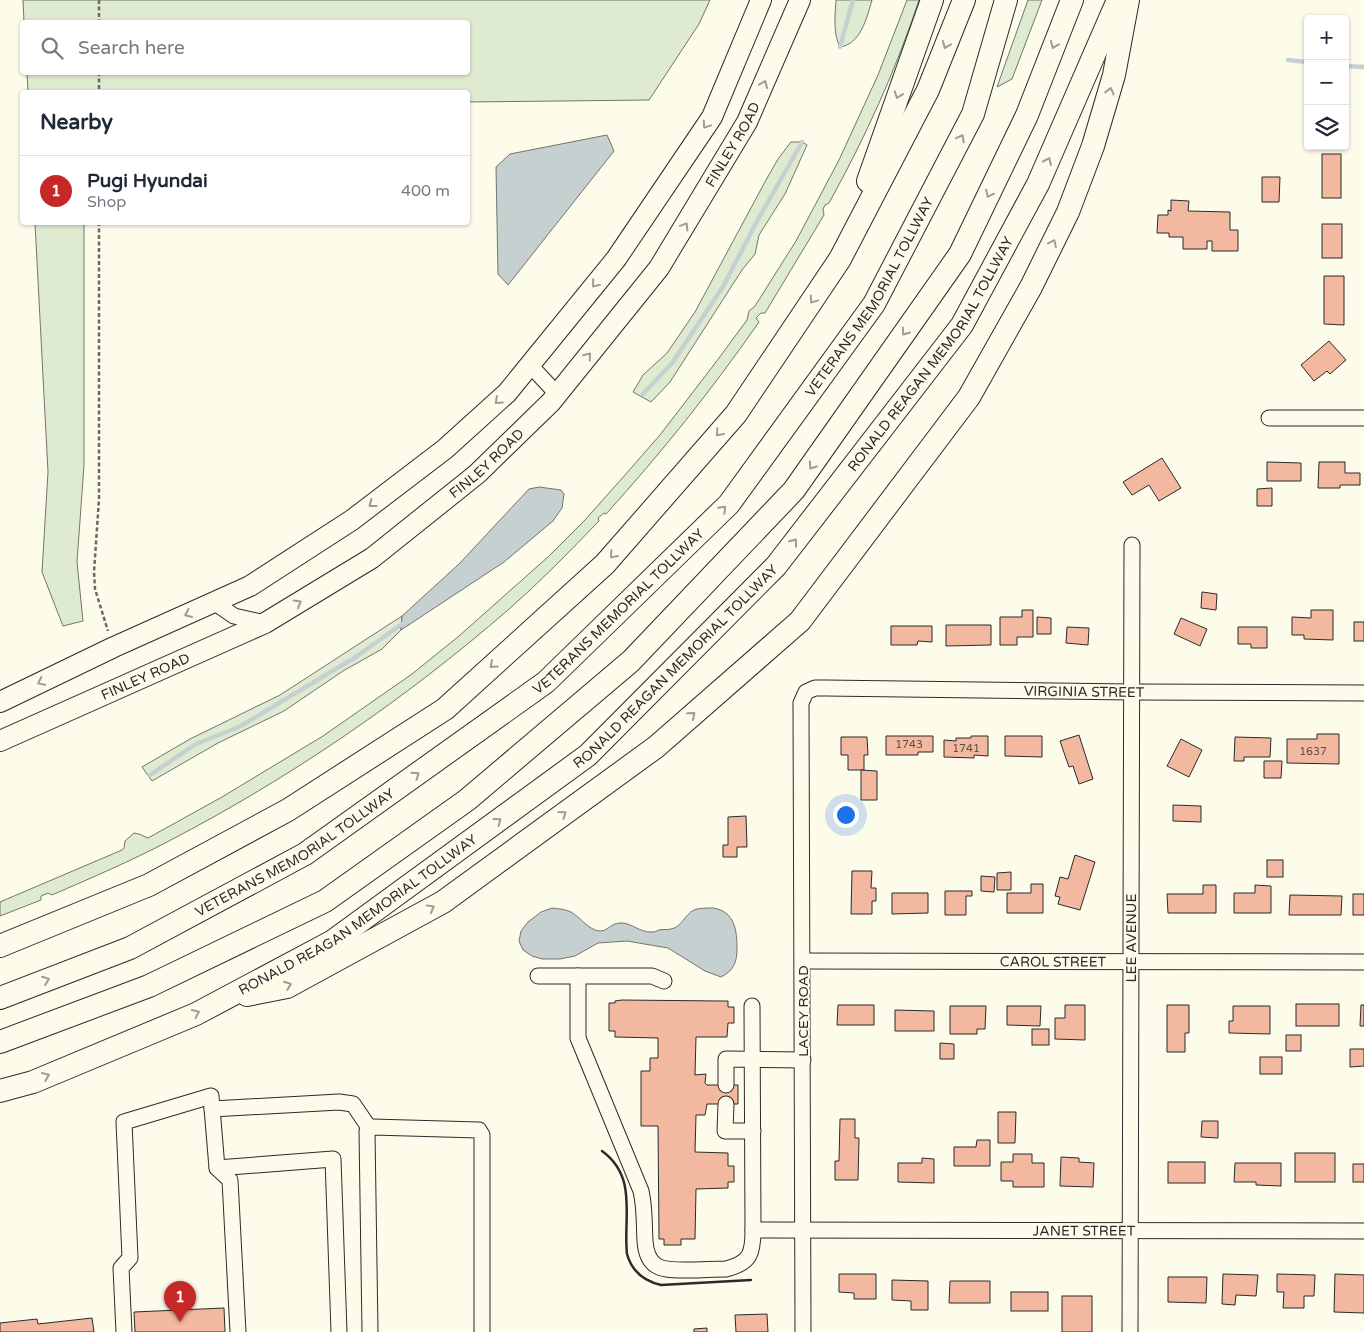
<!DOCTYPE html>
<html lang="en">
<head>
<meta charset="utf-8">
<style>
	:root { --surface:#fff; --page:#f2f2f3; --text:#1f2937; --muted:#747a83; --line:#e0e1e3; --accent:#c62828 }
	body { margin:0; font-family:"Varela Round",sans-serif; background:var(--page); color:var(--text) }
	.controls { position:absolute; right:15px; top:15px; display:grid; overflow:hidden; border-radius:5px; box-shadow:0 1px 4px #0004 }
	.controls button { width:45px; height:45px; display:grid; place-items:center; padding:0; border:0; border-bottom:1px solid var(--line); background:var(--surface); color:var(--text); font:25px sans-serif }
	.you { position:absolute; left:845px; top:814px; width:18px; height:18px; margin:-12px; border:4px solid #fff; border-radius:50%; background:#1a73e8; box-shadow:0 0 0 8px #1a73e833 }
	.badge { display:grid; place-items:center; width:32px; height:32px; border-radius:50%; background:var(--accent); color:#fff; font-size:16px; font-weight:700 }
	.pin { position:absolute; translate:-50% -41px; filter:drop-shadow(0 1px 2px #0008) }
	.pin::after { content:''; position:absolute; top:26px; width:18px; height:15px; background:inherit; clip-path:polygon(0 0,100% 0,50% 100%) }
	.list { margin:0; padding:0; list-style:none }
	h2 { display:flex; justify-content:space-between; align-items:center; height:65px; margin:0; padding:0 20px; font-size:21px }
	h2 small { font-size:16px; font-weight:400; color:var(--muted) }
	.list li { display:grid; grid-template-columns:32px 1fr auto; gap:15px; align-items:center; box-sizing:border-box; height:70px; padding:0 20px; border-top:1px solid var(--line) }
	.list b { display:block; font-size:19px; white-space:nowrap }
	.list p { margin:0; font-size:16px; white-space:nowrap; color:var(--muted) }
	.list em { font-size:16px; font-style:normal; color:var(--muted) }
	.icon { flex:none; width:28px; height:28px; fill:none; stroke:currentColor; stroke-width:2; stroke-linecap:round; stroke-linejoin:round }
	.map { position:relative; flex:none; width:1364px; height:1332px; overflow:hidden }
	.search { position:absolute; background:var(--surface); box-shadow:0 1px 4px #0004; left:20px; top:20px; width:450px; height:55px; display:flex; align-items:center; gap:12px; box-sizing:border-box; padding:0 18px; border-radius:5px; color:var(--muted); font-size:19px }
	.panel { position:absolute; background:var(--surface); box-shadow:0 1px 4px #0004; left:20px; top:90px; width:450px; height:135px; border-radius:5px }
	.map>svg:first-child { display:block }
	.green { fill:#deebd1; stroke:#74746e }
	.water { fill:#c7d0d0; stroke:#74746e }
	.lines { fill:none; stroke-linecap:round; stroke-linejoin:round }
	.stream { stroke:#c7d0d0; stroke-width:4.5 }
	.building { fill:#f2b8a0; stroke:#2b2b2b }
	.minor-casing { stroke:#2b2b2b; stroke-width:17 }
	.major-casing { stroke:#2b2b2b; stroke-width:22 }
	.highway-casing { stroke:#2b2b2b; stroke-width:24 }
	.path { stroke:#6a6964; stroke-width:2.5; stroke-dasharray:4 2.5; stroke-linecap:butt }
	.minor { stroke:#fdfbea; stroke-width:15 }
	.major { stroke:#fdfbea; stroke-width:20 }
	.highway { stroke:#fdfbea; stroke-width:22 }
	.wall { stroke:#2b2b2b; stroke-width:2.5 }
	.oneway { stroke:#9e9d94 }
	.labels { text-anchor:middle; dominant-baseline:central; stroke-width:4; stroke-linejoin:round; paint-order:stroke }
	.number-label { font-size:11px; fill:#5d4e48 }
	.street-label { font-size:14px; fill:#2b2b2b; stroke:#fdfbea }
</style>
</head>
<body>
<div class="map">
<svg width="1364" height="1332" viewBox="0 0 1364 1332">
	<rect width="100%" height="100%" fill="#fdfbea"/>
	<g class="green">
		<polygon points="23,0 710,0 699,24 649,100 468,102 468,92 28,92 27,73 468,72 468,22 24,22"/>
		<path d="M836 0H872C867 17 861 44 840 47 833 34 835 15 836 0Z"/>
		<path d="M907 0H919C896 70 865 138 829 203L825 205 823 209 824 215 765 313H761L756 318 759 322C711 391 662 452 606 514L604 513 598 518 599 521C570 551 540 582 508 610 404 700 290 778 169 841 131 861 91 878 52 895L48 893 41 896V900L0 916V902L122 850 124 848 125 841 134 833 139 834 148 838 222 797 323 736 412 674 459 636 549 556 585 520 625 475 660 435 716 362 747 320 749 311 755 306 796 241 839 160 878 75Z"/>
		<polygon points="1028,0 1042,0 1012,79 997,87"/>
		<polygon points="791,142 802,142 807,145 785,194 759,235 755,254 742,270 670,382 651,402 633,392 643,375 667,353 695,312 766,180 778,159"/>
		<polygon points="35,223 84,223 84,465 77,562 83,621 63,626 42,572 48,472"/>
		<polygon points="402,616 401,630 382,649 343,671 284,711 218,743 152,781 142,767 190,739 280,695"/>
	</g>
	<g class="water">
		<polygon points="607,135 614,151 508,285 498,274 496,167 510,154"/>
		<polygon points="539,487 561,490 564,494 562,508 553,521 504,562 401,630 402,616 459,564 529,489"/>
		<path d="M552 908C559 909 565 909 571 912 580 917 589 930 599 931 607 932 611 923 620 923 631 922 640 933 652 932 656 932 656 931 659 930 663 929 667 930 671 929 682 927 684 915 694 910 699 908 707 908 713 908 735 911 737 931 737 949 737 963 733 971 721 977L705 971 668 948 627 941 598 943 575 956 560 959H542L532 956 523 950 519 941 521 931 528 922 541 912Z"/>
	</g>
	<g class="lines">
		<g class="stream">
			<polyline points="840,47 853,0"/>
			<polyline points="1288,60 1308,62"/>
			<polyline points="1345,66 1364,67"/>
			<polyline points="643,394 673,362 724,285 756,223 802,142"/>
			<polyline points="150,775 196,744 241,726 354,658 405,622"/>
		</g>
	</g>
	<g class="building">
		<rect x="1322" y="154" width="19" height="44"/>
		<polygon points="1262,177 1280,177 1279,202 1262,202"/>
		<polygon points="1171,200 1189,201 1188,211 1230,212 1230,230 1238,230 1238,251 1212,251 1212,241 1207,241 1207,249 1183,249 1183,237 1169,237 1169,233 1157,233 1158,215 1168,215 1168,210 1171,211"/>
		<rect x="1322" y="224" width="20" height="34"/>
		<polygon points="1324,276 1344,276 1344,325 1324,324"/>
		<polygon points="1329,341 1346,360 1330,374 1327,371 1314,381 1301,365"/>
		<polygon points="1162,458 1181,488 1159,501 1149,485 1132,495 1123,482"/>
		<polygon points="1267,462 1301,463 1301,481 1267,481"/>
		<polygon points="1319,462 1345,462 1345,473 1360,473 1360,485 1340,485 1340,488 1318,488"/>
		<polygon points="1272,488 1272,506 1257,506 1257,489"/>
		<polygon points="1202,592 1217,594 1216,610 1201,608"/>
		<polygon points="1022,610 1033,610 1033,637 1017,637 1017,645 1000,645 1000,617 1022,617"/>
		<polygon points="1311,610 1333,610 1333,640 1304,639 1304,635 1292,635 1292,617 1311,618"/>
		<polygon points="1037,617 1051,618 1051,634 1037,634"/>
		<polygon points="1181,618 1207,629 1200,646 1174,634"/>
		<rect x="1354" y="622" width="10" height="19"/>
		<polygon points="946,625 991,625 991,645 946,646"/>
		<polygon points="891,626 932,626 932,642 918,641 917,645 891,645"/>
		<polygon points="1067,627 1089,628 1088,645 1066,643"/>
		<polygon points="1238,627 1267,627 1267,648 1251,648 1251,644 1238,644"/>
		<polygon points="1317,734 1339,734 1339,764 1287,763 1287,739 1317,739"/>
		<polygon points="1079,735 1093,779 1079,784 1073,766 1069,767 1060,741"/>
		<polygon points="886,736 933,736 933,752 918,752 918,755 886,755"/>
		<polygon points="971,736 988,736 988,756 974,755 974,758 944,757 944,740 956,741 956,738 971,738"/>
		<polygon points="1005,736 1042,736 1042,757 1005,756"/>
		<polygon points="841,737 867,737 868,755 864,755 864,770 848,770 848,755 841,755"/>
		<polygon points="1235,737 1271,738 1270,757 1244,757 1244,761 1234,761"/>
		<polygon points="1181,739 1202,750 1189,777 1167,766"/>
		<polygon points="1264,761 1282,761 1281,778 1264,778"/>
		<polygon points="861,770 877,771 877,800 861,800"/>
		<polygon points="1173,805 1201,806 1201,822 1173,821"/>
		<polygon points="746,816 747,847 737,847 737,857 723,857 723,845 728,845 728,817"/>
		<polygon points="1075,855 1095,862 1080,910 1058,904 1060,897 1055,896 1060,877 1068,879"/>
		<rect x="1267" y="860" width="16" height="17"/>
		<polygon points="852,871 872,871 871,888 876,888 876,901 872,901 872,914 851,914"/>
		<polygon points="1011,872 1011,890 997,890 997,873"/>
		<polygon points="981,876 995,877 994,892 981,891"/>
		<polygon points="1031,884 1043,884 1043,913 1007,913 1007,893 1031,893"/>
		<polygon points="1203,885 1216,885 1216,913 1168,913 1167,894 1203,894"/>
		<polygon points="1255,885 1271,886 1271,913 1234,913 1234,893 1255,893"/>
		<polygon points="945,891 972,891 972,896 966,896 966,915 945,915"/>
		<polygon points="892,893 928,893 928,913 892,914"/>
		<rect x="1353" y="894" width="11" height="21"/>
		<polygon points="1290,895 1342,896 1341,915 1289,915"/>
		<polygon points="622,1000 721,1001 728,1001 728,1007 734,1007 734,1023 728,1023 727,1037 696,1037 695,1075 706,1074 705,1083 707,1085 738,1085 738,1104 707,1104 705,1115 696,1115 695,1152 728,1153 728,1166 734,1166 734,1182 728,1182 728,1188 696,1189 695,1239 681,1239 681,1245 664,1245 664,1239 659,1239 658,1126 641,1126 641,1071 650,1071 650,1058 658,1058 658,1038 615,1037 615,1031 609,1031 609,1003 615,1003 615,1001"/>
		<rect x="1296" y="1004" width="43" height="22"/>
		<polygon points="838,1005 874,1005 874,1025 837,1025"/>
		<polygon points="1065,1005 1085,1005 1085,1040 1055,1039 1055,1018 1065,1018"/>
		<polygon points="1167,1005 1189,1005 1189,1033 1185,1033 1185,1052 1167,1052"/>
		<polygon points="1361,1005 1364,1005 1364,1026 1360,1026"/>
		<polygon points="950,1006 986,1006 985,1029 977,1029 977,1034 950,1034"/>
		<polygon points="1007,1006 1041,1006 1040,1026 1007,1025"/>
		<polygon points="1233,1006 1270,1006 1270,1034 1229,1033 1229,1021 1233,1021"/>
		<polygon points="895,1010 934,1011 934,1031 895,1031"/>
		<rect x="1032" y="1029" width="17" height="16"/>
		<rect x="1286" y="1035" width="15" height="16"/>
		<polygon points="940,1043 954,1044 954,1059 940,1059"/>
		<polygon points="1350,1049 1364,1049 1364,1066 1350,1067"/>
		<rect x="1260" y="1057" width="22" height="17"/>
		<polygon points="998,1112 1016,1112 1015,1143 998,1143"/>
		<polygon points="840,1119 855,1119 855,1138 859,1138 858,1180 835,1180 835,1161 839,1161"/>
		<polygon points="1202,1121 1218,1121 1218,1138 1201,1137"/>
		<polygon points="977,1140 990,1140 990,1166 954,1166 954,1147 976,1147"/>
		<rect x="1295" y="1153" width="40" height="29"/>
		<polygon points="1013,1154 1032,1154 1032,1163 1044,1163 1044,1187 1013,1187 1013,1181 1001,1181 1001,1162 1013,1162"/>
		<polygon points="1061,1157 1079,1158 1079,1162 1094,1163 1093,1187 1060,1186"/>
		<polygon points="922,1158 934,1159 934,1183 898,1182 898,1163 922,1163"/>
		<rect x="1168" y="1162" width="37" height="21"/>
		<polygon points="1235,1163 1281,1163 1281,1186 1256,1185 1256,1182 1234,1182"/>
		<rect x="1353" y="1164" width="11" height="18"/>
		<polygon points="839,1274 876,1274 876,1299 854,1299 854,1293 839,1292"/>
		<polygon points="1223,1274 1258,1275 1256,1296 1236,1295 1235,1305 1222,1304"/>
		<polygon points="1277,1274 1315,1275 1314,1296 1304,1296 1304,1308 1283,1308 1284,1292 1277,1292"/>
		<polygon points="1335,1274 1364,1275 1364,1313 1334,1312"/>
		<polygon points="1168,1277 1207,1277 1206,1303 1168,1302"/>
		<polygon points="892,1280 928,1281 928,1310 911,1310 911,1301 892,1300"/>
		<polygon points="950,1281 990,1281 990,1303 949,1303"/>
		<rect x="1011" y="1292" width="37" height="19"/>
		<rect x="1062" y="1296" width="30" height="36"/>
		<polygon points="224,1308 225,1332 135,1332 134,1312"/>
		<polygon points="767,1314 768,1332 736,1332 735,1315"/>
		<polygon points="92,1318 94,1332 0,1332 0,1323 37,1319 38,1324"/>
		<polygon points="707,1328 707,1332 694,1332 694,1329"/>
	</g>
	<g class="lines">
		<defs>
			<g id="minor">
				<polyline points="530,365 557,394"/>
				<polyline points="1269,418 1364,418"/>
				<polyline points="214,602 234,616 265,623"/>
				<path id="s1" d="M803 961 1364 962"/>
				<polyline points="538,976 652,976 664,981"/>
				<path d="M578 976V1038L641 1191C645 1208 644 1224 645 1241 647 1272 666 1270 690 1270 702 1270 714 1269 726 1269 750 1263 753 1254 753 1230"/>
				<path id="s2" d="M752 1006 753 1230 1364 1231"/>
				<polyline points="726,1085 726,1059 803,1060"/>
				<polyline points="726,1104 725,1131 753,1131"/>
				<polyline points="212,1109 339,1102 353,1104 370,1129"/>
				<polyline points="217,1168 333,1159 339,1332"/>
				<polyline points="124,1332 121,1268 130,1258 124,1122 211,1096 217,1168 230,1180 238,1332"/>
				<polyline points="370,1332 367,1131 372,1127 479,1130 482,1135 482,1332"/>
				<path id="s3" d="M803 1332 801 703 806 692 815 688H825L1132 692 1364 693"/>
				<path id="s4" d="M1130 1332 1132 545"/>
			</g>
			<g id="major">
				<polyline points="0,702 114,647 250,586 352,520 445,449 507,393 616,259 712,117 761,0"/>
				<path id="s5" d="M0 741 265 623 372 558 477 474 551 402 659 268 747 122 800 0"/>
			</g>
			<g id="highway">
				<polyline points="868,181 932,0"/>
				<polyline points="0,946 149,885 288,810 445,709 605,564 736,414 840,259 928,90 964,0"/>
				<polyline points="247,995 287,987 443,902 656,747 800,621 969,397 1031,287 1068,212 1093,146 1114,75 1128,0"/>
				<path id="s6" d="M0 998 130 948 305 854 546 682 729 504 874 304 973 114 1006 0"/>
				<polyline points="0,1042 149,986 325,901 467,800 631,661 794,490 960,254 1027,115 1072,0"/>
				<path id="s7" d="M0 1091 33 1082 196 1014 333 941 588 755 776 566 962 325 1038 184 1118 0"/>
			</g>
		</defs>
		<use href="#minor" class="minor-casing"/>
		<use href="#major" class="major-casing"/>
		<use href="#highway" class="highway-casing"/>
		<g class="path">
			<polyline points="99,0 99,22"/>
			<polyline points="99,72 99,92"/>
			<polyline points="99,222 99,499 94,572 95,589 108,631"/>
		</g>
		<use href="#minor" class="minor"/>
		<use href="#major" class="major"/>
		<use href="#highway" class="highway"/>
		<path class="wall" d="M602 1151C638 1177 623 1217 627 1254 632 1272 644 1281 661 1285L751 1280"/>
	</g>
	<defs><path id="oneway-chevron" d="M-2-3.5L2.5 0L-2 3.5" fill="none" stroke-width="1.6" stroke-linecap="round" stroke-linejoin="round" transform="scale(1.25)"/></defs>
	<g class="oneway">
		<use href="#oneway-chevron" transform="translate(946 45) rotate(112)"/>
		<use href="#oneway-chevron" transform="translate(1054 45) rotate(112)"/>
		<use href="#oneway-chevron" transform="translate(764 84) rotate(-67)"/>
		<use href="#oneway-chevron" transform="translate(1110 91) rotate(-76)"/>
		<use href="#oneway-chevron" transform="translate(898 95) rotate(109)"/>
		<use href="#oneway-chevron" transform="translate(706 125) rotate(124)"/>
		<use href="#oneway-chevron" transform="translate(961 138) rotate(-62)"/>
		<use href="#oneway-chevron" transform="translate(1048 161) rotate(-66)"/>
		<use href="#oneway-chevron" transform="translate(989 194) rotate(116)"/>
		<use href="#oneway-chevron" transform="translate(685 226) rotate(-59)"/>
		<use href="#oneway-chevron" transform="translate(1053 243) rotate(-64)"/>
		<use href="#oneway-chevron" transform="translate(595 284) rotate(129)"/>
		<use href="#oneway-chevron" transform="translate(813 300) rotate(124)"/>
		<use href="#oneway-chevron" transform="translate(905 332) rotate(125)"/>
		<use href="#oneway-chevron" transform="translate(588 356) rotate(-51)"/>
		<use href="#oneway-chevron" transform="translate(498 401) rotate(138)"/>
		<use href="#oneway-chevron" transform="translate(719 433) rotate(131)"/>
		<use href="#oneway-chevron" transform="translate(812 466) rotate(125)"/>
		<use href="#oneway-chevron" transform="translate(372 504) rotate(143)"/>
		<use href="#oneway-chevron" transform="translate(723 509) rotate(-45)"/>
		<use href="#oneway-chevron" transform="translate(794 542) rotate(-52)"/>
		<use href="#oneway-chevron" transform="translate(613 555) rotate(131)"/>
		<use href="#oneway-chevron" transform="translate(298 603) rotate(-31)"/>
		<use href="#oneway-chevron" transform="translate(188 614) rotate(156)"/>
		<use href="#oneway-chevron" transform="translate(493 665) rotate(138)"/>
		<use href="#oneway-chevron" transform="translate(41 682) rotate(154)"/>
		<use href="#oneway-chevron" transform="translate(692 715) rotate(-41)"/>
		<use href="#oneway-chevron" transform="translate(416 775) rotate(-35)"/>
		<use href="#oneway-chevron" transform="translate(563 814) rotate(-36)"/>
		<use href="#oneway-chevron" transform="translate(498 821) rotate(-36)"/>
		<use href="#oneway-chevron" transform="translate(431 908) rotate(-29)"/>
		<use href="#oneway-chevron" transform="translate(46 980) rotate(-21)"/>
		<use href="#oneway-chevron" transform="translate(288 985) rotate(-21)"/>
		<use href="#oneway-chevron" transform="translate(196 1013) rotate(-25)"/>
		<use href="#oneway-chevron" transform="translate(46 1076) rotate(-23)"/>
	</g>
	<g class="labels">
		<g class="number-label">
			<text x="909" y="744">1743</text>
			<text x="966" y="748">1741</text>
			<text x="1313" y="751">1637</text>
		</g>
		<g class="street-label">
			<text stroke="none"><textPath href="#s5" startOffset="969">FINLEY ROAD</textPath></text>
			<text stroke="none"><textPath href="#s6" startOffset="1140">VETERANS MEMORIAL TOLLWAY</textPath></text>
			<text stroke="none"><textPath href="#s7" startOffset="1211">RONALD REAGAN MEMORIAL TOLLWAY</textPath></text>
			<text stroke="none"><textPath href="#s5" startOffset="564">FINLEY ROAD</textPath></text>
			<text stroke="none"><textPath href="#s6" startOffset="735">VETERANS MEMORIAL TOLLWAY</textPath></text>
			<text stroke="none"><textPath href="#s7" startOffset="806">RONALD REAGAN MEMORIAL TOLLWAY</textPath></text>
			<text stroke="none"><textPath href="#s5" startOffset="159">FINLEY ROAD</textPath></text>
			<text stroke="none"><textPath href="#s3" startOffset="920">VIRGINIA STREET</textPath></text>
			<text stroke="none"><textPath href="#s6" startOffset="330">VETERANS MEMORIAL TOLLWAY</textPath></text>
			<text stroke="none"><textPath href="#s7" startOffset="401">RONALD REAGAN MEMORIAL TOLLWAY</textPath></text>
			<text stroke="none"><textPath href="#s4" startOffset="394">LEE AVENUE</textPath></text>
			<text stroke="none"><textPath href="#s1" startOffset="250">CAROL STREET</textPath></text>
			<text transform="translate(803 1011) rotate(-90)">LACEY ROAD</text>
			<text stroke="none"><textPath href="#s2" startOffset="555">JANET STREET</textPath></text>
		</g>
	</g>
</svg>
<div class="controls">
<button>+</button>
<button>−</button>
<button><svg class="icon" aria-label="layers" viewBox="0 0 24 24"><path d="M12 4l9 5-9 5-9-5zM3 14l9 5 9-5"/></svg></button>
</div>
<div class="you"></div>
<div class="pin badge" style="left:180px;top:1322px">1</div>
<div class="search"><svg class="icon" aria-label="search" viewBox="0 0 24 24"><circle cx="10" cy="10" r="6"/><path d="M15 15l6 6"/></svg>Search here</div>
<section class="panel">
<h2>Nearby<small></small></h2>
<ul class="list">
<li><span class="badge">1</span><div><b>Pugi Hyundai</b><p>Shop</p></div><em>400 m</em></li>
</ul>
</section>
</div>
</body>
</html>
